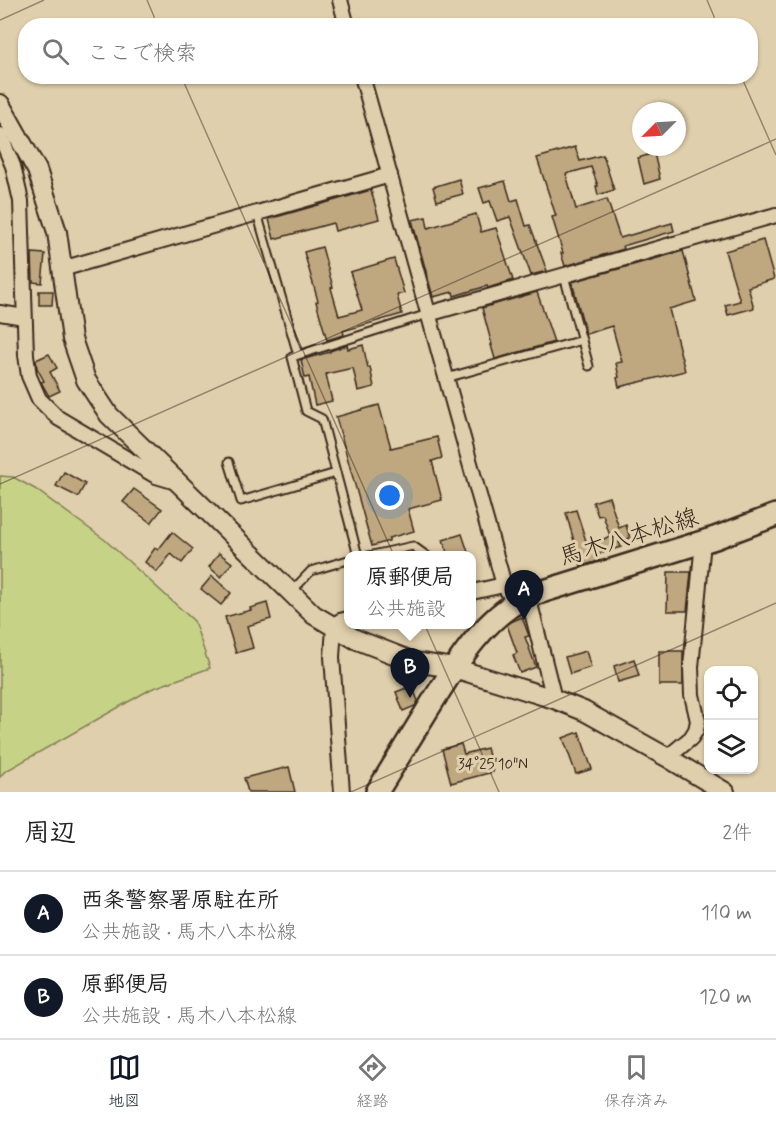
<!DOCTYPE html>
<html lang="ja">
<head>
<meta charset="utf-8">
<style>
	:root { --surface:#fff; --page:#f2f2f2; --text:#222; --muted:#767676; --line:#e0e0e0; --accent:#111827 }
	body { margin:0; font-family:Mynerve,"Klee One",sans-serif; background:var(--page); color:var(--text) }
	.controls { position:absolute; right:18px; bottom:18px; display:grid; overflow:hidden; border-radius:12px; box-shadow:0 2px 4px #0004 }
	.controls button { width:54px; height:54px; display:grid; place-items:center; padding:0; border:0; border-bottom:2px solid var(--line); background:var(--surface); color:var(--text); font:30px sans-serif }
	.compass { position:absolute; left:632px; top:102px; width:54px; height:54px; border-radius:50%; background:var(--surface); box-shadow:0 2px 4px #0004; rotate:246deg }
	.you { position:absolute; left:390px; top:496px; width:21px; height:21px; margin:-15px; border:4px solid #fff; border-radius:50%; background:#1a73e8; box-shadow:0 0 0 9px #1a73e833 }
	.badge { display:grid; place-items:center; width:39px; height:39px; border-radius:50%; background:var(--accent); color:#fff; font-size:20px; font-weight:700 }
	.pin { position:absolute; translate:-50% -50px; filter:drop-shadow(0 2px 3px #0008) }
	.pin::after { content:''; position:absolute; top:32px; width:21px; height:18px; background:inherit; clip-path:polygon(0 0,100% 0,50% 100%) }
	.popup { position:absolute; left:344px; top:551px; width:132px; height:78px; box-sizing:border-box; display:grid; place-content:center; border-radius:12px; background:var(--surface); filter:drop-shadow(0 2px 4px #0005); font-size:20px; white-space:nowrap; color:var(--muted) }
	.popup b { font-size:22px; color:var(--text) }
	.popup::after { content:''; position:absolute; left:50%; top:100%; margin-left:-12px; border:12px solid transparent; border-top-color:var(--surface) }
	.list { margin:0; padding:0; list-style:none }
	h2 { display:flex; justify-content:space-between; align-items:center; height:78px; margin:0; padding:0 24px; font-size:26px }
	h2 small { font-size:20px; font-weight:400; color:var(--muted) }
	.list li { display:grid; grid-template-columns:39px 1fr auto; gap:18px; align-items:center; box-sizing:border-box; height:84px; padding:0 24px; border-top:2px solid var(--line) }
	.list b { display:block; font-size:22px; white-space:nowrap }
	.list p { margin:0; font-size:20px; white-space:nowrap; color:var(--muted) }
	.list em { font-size:20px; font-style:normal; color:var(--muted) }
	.icon { flex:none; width:33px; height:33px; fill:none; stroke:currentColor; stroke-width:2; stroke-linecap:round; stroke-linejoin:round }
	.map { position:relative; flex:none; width:776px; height:792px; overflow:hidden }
	.search { position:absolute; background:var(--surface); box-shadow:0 2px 4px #0004; left:18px; right:18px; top:18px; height:66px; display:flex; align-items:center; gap:15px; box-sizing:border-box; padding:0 21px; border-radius:24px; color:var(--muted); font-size:22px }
	.sheet { height:246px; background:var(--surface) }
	nav { display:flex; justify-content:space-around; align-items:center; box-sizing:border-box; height:84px; border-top:2px solid var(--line); background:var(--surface); font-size:16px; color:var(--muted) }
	nav a { display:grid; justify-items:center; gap:3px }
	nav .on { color:var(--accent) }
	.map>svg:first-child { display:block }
	.green { fill:#c6d387; stroke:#807e52; stroke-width:1.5 }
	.building { fill:#bfa880; stroke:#3b2a1e; stroke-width:1.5 }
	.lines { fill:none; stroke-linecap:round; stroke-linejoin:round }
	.lane-casing { stroke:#3b2a1e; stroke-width:11 }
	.street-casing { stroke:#3b2a1e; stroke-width:18 }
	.secondary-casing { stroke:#3b2a1e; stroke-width:22 }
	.primary-casing { stroke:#3b2a1e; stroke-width:26 }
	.lane { stroke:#e0cfac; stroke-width:7 }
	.street { stroke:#e0cfac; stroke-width:14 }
	.secondary { stroke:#e0cfac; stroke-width:18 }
	.primary { stroke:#e0cfac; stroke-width:21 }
	.ticks { fill:none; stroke:#3b2a1e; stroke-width:1.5; stroke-opacity:0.45 }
	.labels { text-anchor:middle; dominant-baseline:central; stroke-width:6; stroke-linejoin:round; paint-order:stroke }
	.street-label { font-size:24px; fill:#3b2a1e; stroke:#e0cfac }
	.ticks-label { font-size:15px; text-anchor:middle; fill:#3b2a1e; stroke:#e0cfac; stroke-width:6; stroke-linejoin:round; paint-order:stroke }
</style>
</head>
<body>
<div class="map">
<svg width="776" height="792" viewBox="0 0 776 792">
	<rect width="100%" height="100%" fill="#e0cfac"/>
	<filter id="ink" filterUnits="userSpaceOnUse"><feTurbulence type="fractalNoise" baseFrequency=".0167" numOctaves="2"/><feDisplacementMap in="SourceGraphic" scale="12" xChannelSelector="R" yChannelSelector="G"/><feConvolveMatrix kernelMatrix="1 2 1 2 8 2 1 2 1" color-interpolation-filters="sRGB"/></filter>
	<g filter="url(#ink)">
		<polygon class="green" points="0,476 13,477 35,489 105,540 194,621 210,668 151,689 4,772 0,777"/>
		<g class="building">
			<polygon points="575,147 580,161 603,155 614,190 598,195 596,186 598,186 591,167 566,174 576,209 607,199 620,238 672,223 674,231 623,246 624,249 565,266 561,253 563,253 552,217 556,216 537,158"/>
			<polygon points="654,153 660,179 644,184 638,158"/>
			<polygon points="459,179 463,194 437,201 433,187"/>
			<polygon points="505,181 511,201 518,199 526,226 530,225 547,271 531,275 510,217 497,221 490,201 484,203 479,188"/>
			<polygon points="371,190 379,219 335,231 333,223 274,239 269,219"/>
			<polygon points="476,214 481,232 496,228 513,280 488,288 487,286 454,296 453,292 433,297 412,220 426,217 428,228"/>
			<polygon points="763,240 774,279 748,287 754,308 728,315 725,305 740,301 725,251"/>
			<polygon points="322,247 333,287 331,288 339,316 362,310 350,272 394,259 404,293 397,295 402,314 343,331 344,335 327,340 316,302 318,301 304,252"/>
			<polygon points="683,251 696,301 669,309 685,371 619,387 617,378 619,377 616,363 622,362 612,326 586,334 572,282"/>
			<polygon points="32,253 45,254 42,283 33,282"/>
			<polygon points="39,291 53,291 52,305 39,305"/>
			<polygon points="537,292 554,342 495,359 491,345 492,345 482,308"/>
			<polygon points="347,345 348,349 363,345 368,368 370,367 374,387 358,391 353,368 326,374 332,401 315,405 309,377 305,378 301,360 330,352 330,351"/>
			<polygon points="49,354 57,368 50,372 60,391 49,396 41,382 44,381 37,368 36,360"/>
			<polygon points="379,405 391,448 437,437 442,458 432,461 442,500 408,509 414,531 389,538 389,541 372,546 336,417"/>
			<polygon points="64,472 85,484 78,497 56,486"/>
			<polygon points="134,489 162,509 151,523 123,502"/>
			<polygon points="609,497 619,528 626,525 630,538 619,542 621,547 597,554 599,561 581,566 566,513 576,510 587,544 604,539 610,536 603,515 598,516 593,502"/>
			<polygon points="172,532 193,549 182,563 171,554 157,572 145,562 155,548 158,550"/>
			<polygon points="462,534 469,555 448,555 443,540"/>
			<polygon points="219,553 232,563 221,577 209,567"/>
			<polygon points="668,572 691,572 687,611 667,611"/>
			<polygon points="212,576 231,593 221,605 201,589"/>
			<polygon points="267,603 271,619 247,626 253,648 236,653 225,617 251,610 250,608"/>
			<polygon points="522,617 529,636 525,637 536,667 520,673 513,655 517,653 507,625 513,621"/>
			<polygon points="586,651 591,667 570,674 565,657"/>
			<rect x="659" y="651" width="24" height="34"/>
			<polygon points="634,659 639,676 618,682 614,666"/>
			<polygon points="412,686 418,701 415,706 403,711 396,692"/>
			<polygon points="579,732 592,769 576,774 563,738"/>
			<polygon points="461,744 464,754 487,748 493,772 451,783 442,749"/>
			<polygon points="289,767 295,792 248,792 244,778"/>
		</g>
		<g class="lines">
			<defs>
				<g id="lane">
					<polyline points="257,213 298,355"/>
					<polyline points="564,276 589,366"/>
					<polyline points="446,378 582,340"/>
					<polyline points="229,462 241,501 336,473"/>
					<polyline points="358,556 322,419 306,411 292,357 428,314"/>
					<polyline points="368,556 413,546 427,556"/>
					<polyline points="292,591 311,571 348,560"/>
				</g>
				<g id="street">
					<polyline points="340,0 347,26"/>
					<polyline points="362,76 504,585 514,602"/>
					<polyline points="0,135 13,166 21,201 26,355 29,376 39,399 58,418 156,476 176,482"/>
					<polyline points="62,269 390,175"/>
					<polyline points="0,313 24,317"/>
					<polyline points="428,314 776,215"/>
					<polyline points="472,592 504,585"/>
					<polyline points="528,596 554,699"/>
					<polyline points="670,759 674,752 691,738 696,730 698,721 692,695 691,667 702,552 699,543"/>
					<polyline points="342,792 332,657 334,627 340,621 348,619"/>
				</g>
				<polyline id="secondary" points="0,104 37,170 57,232 72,339 86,380 109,415 314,615 355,639 414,662 454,668 554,699 584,711 670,759 725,792"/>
				<path id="primary" d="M377 792C394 764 411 737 428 709 454 668 482 618 528 596L715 538 776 515"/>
			</defs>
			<use href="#lane" class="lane-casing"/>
			<use href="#street" class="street-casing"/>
			<use href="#secondary" class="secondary-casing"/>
			<use href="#primary" class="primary-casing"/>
			<use href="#lane" class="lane"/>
			<use href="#street" class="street"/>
			<use href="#secondary" class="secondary"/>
			<use href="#primary" class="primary"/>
		</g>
	</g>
	<path class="ticks" d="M147 0 158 26M707 0 718 26M0 20 44 0M181 76 499 792M741 76 776 155M0 484 776 139M351 792 776 603"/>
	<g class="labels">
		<g class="street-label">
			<text transform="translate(629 538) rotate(-17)">馬木八本松線</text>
		</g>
	</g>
	<g class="ticks-label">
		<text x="493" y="769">34°25'10"N</text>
	</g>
</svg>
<div class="controls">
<button><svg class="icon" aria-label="locate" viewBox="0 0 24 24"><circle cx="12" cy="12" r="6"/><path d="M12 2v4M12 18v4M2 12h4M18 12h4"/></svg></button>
<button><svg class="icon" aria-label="layers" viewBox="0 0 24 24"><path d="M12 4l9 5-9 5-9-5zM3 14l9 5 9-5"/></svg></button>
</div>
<svg class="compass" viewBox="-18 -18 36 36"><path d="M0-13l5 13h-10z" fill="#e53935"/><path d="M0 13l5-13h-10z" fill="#767676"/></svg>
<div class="you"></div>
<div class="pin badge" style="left:524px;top:620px">A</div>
<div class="pin badge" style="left:410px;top:698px">B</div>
<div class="popup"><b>原郵便局</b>公共施設</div>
<div class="search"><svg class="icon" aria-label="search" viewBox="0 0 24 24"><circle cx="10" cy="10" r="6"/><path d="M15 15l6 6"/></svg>ここで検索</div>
</div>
<section class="sheet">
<h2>周辺<small>2件</small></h2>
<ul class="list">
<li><span class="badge">A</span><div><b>西条警察署原駐在所</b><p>公共施設 · 馬木八本松線</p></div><em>110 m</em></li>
<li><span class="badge">B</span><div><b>原郵便局</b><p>公共施設 · 馬木八本松線</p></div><em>120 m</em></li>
</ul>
</section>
<nav>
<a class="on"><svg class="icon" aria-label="map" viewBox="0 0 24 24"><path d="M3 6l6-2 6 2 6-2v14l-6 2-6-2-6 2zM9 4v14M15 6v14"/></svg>地図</a>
<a><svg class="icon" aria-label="directions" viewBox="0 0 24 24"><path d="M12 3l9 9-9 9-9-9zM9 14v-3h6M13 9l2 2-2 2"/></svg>経路</a>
<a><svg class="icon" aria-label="saved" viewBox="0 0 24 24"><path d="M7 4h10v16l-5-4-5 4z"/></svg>保存済み</a>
</nav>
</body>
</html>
